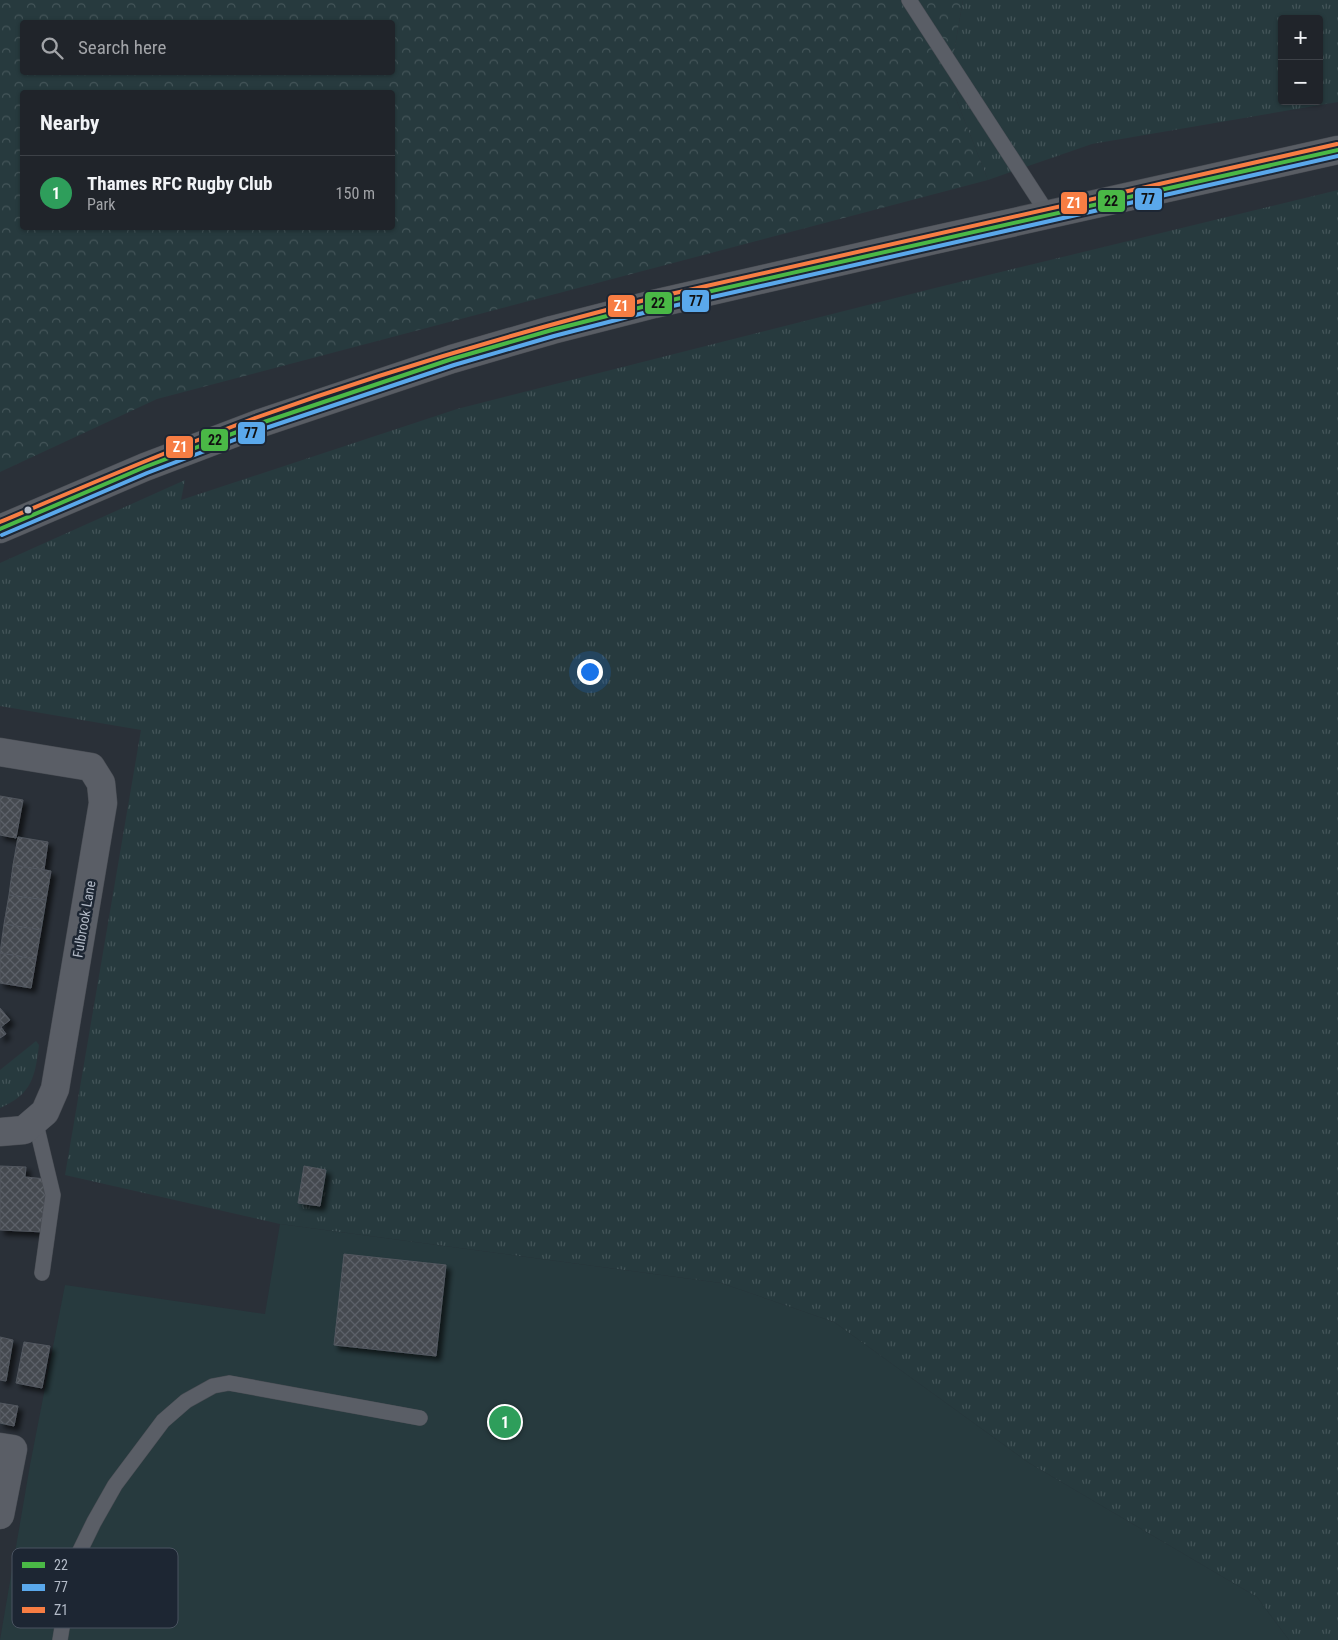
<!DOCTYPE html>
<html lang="en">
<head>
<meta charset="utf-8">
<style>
	:root { --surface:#20242a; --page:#2d3036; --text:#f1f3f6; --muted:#a2a4a8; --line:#3d4147; --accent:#848b96 }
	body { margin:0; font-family:"Roboto Condensed",sans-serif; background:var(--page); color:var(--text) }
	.controls { position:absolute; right:15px; top:15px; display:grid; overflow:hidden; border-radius:5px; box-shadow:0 1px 4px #0004 }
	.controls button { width:45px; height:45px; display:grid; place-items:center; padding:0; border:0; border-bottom:1px solid var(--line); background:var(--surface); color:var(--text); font:25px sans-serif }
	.you { position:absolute; left:589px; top:671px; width:18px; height:18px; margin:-12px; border:4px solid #fff; border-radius:50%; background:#1a73e8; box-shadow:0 0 0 8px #1a73e833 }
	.badge { display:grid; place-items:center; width:32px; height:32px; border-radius:50%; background:var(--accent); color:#fff; font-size:16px; font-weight:700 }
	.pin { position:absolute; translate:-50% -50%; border:2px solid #fff; box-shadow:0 1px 5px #0006 }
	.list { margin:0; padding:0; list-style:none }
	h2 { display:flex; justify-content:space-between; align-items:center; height:65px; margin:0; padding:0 20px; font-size:21px }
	h2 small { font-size:16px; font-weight:400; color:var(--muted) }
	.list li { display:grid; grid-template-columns:32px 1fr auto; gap:15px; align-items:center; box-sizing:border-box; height:75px; padding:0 20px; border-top:1px solid var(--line) }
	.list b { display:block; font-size:19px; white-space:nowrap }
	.list p { margin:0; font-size:16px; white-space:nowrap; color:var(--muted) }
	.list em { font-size:16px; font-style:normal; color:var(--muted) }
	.icon { flex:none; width:28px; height:28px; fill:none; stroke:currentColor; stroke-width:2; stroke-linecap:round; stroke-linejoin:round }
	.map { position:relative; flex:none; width:1338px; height:1640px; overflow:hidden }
	.search { position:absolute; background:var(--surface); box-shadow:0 1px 4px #0004; left:20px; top:20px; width:375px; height:55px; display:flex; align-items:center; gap:12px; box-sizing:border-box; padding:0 18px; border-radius:5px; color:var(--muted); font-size:19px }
	.panel { position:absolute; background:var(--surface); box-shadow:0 1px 4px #0004; left:20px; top:90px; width:375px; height:140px; border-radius:5px }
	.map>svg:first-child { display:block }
	.grass { fill:url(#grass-tufts); fill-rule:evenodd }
	.forest { fill:url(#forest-crowns); fill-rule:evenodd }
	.park { fill:#273a3e }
	.building { fill:url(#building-cross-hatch); stroke:#52575f; filter:url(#shadow) }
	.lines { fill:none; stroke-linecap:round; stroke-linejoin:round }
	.lane-casing { stroke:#484c53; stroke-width:16 }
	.street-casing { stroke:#484c53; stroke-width:29 }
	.secondary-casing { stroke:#484c53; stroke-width:29 }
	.lane { stroke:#5a5e66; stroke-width:15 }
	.street { stroke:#5a5e66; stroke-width:28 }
	.secondary { stroke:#595d64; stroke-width:28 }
	.bus-1-casing { stroke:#1d2633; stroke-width:8 }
	.bus-2-casing { stroke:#1d2633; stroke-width:8 }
	.bus-3-casing { stroke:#1d2633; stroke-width:8 }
	.bus-1 { stroke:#4ab846; stroke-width:4 }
	.bus-2 { stroke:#5aa8eb; stroke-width:4 }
	.bus-3 { stroke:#f77d43; stroke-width:4 }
	.bus-dot { fill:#b4bcc9; stroke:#1d2633; stroke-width:2 }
	.labels { text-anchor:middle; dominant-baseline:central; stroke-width:5; stroke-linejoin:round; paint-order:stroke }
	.street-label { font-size:14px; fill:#b4bcc9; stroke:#1d2633 }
	.key { fill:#1d2633; stroke:#4a5360; stroke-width:1 }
	.key-label { font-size:14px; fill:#b4bcc9 }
	.line-badge { stroke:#1d2633; stroke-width:2 }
	.badge-label { font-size:14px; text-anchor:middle; font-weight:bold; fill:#fff }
	.pale-badge-label { font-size:14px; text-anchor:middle; font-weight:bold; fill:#111 }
</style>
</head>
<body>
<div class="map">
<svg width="1338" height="1640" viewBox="0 0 1338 1640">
	<defs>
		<pattern id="grass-tufts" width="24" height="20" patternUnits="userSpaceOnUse" patternTransform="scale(1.25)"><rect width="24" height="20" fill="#273a3e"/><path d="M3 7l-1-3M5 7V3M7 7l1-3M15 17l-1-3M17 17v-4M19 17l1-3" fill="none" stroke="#445559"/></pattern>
		<pattern id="forest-crowns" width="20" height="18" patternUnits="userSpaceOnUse" patternTransform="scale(1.25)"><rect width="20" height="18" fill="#273a3e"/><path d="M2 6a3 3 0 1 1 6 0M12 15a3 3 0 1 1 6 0" fill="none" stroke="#445559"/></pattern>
		<pattern id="building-cross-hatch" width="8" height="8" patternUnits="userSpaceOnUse" patternTransform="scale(1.25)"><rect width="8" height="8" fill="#444950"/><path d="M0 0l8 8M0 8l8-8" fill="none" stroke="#5d6168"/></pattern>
		<filter id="shadow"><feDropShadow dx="4.5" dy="4.5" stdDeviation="2.5" flood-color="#0009"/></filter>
	</defs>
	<rect width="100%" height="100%" fill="#2a3038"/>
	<g class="grass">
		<path d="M963 0H1338V102L1092 144 988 180 949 81ZM1282 19H1319V101H1282Z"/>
		<polygon points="1338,190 1338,1640 1289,1640 1257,1597 1029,1463 834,1322 721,1283 280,1224 65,1175 141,730 0,706 0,563 185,480 181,500 457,409 935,288"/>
		<path d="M36 1041 39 1045C35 1077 32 1094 0 1108V1070Z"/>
	</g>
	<path class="forest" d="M0 0H963L949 81 988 180 157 399 0 472ZM22 22H392V72H22ZM22 92H392V228H22Z"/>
	<polygon class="park" points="280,1224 721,1283 834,1322 1029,1463 1257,1597 1289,1640 0,1640 30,1465 65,1285 265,1314"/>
	<g class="building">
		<polygon points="0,796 23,800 16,838 0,835"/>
		<polygon points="18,837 48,842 44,870 13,865"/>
		<polygon points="13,865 51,871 46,900 9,895"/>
		<polygon points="9,895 46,900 41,930 4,924"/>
		<polygon points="4,924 41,930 36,959 0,953"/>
		<polygon points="0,953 36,959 31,988 0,983"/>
		<polygon points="0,1008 10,1020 1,1027 6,1034 0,1038"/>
		<polygon points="0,1166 26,1167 25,1177 47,1179 44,1232 0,1230"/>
		<polygon points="304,1166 326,1170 320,1206 298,1203"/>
		<polygon points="344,1254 446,1265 436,1356 334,1345"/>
		<polygon points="0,1337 13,1340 6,1381 0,1380"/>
		<polygon points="24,1342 50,1346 42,1388 16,1383"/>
		<polygon points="0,1403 18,1406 14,1426 0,1423"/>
	</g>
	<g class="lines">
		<defs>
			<g id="lane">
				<polyline points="909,0 1048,214"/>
				<polyline points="35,1120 53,1195 42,1273"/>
				<polyline points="60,1640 72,1567 94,1522 115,1485 163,1421 186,1401 213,1386 229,1383 420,1418"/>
			</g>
			<g id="street">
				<polyline points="0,752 91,767 101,783 103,803 55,1089 45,1112 24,1130 0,1132"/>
				<polyline points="0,1447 13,1449 0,1515"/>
			</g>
			<polyline id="secondary" points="0,529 145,467 258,424 452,359 552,330 654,304 925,242 1338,150"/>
		</defs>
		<use href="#lane" class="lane-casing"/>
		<use href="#street" class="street-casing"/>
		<use href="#secondary" class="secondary-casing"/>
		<use href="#lane" class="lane"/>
		<use href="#street" class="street"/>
		<use href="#secondary" class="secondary"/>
		<defs>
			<polyline id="bus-1" points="0,529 145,467 258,424 452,359 552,330 654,304 1338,150"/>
			<polyline id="bus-2" points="2,535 147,473 260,430 454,365 554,336 655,310 1338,156"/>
			<path id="bus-3" d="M0 522C85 486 169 450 255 418 386 371 518 332 653 298L1337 144"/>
		</defs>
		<use href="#bus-1" class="bus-1-casing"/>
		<use href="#bus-2" class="bus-2-casing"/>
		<use href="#bus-3" class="bus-3-casing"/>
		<use href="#bus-1" class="bus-1"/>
		<use href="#bus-2" class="bus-2"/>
		<use href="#bus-3" class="bus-3"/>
	</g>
	<circle class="bus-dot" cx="28" cy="510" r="4.5"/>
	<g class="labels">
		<g class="street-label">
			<text transform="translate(84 919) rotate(-80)">Fulbrook Lane</text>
		</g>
	</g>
	<rect x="12" y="1548" width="166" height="80" rx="8" class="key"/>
	<rect x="22" y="1562" width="23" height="6" fill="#4ab846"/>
	<rect x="22" y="1584" width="23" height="7" fill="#5aa8eb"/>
	<rect x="22" y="1607" width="23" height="6" fill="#f77d43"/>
	<g class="key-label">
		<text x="54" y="1570">22</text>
		<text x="54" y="1592">77</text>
		<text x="54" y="1615">Z1</text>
	</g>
	<g class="line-badge">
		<rect x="1134" y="187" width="29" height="24" rx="5" fill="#5aa8eb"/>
		<rect x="1097" y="189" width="29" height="24" rx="5" fill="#4ab846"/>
		<rect x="1060" y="191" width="28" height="24" rx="5" fill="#f77d43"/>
		<rect x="681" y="289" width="29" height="24" rx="5" fill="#5aa8eb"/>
		<rect x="644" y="291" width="29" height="24" rx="5" fill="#4ab846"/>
		<rect x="607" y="294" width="29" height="24" rx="5" fill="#f77d43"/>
		<rect x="237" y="421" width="29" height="24" rx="5" fill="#5aa8eb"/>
		<rect x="200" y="428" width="29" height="24" rx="5" fill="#4ab846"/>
		<rect x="165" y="435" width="29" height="24" rx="5" fill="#f77d43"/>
	</g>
	<g class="badge-label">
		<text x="1074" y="208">Z1</text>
		<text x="621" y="311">Z1</text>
		<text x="180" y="452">Z1</text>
	</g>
	<g class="pale-badge-label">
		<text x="1148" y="204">77</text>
		<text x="1111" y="206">22</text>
		<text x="696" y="306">77</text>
		<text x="658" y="308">22</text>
		<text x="251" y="438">77</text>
		<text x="215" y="445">22</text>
	</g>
</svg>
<div class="controls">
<button>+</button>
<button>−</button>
</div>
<div class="you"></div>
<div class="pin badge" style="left:505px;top:1422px;background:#2e9e5b">1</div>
<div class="search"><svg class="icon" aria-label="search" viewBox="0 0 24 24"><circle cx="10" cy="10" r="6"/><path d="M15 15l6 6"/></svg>Search here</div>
<section class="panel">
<h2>Nearby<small></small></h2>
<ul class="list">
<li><span class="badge" style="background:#2e9e5b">1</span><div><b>Thames RFC Rugby Club</b><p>Park</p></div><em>150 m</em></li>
</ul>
</section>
</div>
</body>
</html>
